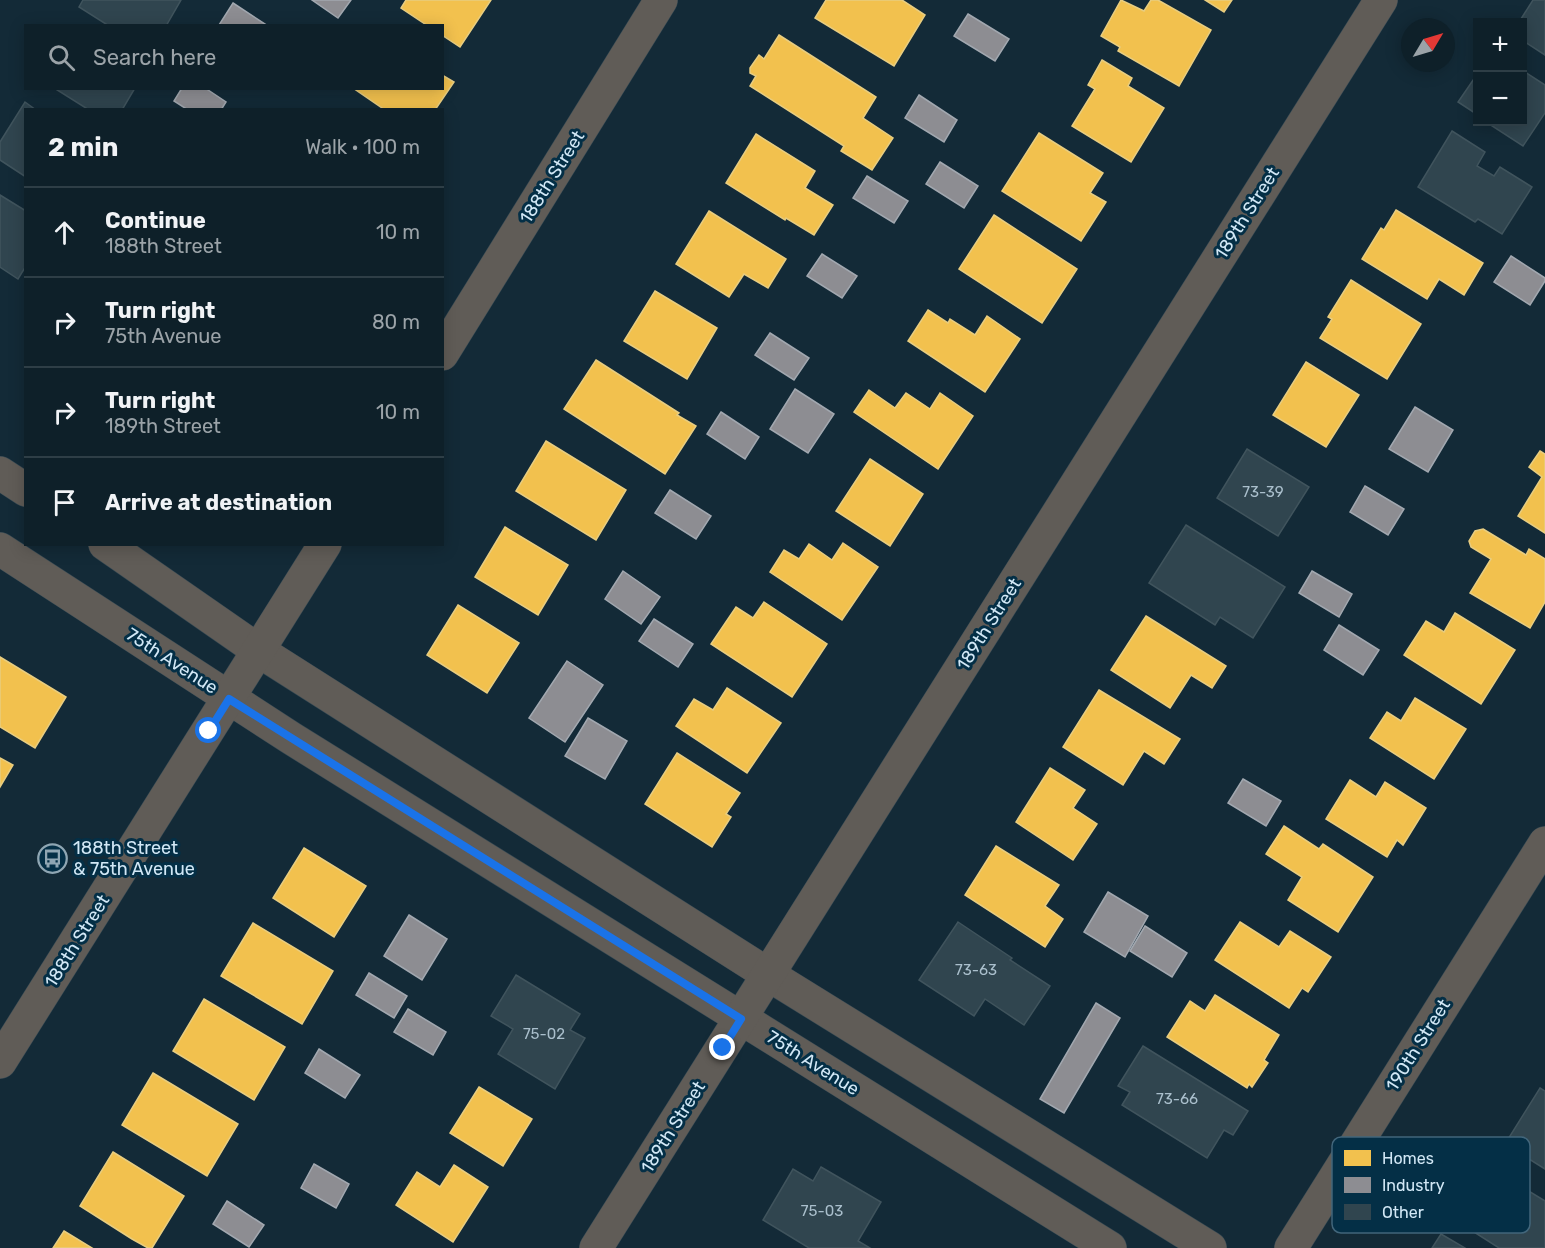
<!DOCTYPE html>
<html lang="en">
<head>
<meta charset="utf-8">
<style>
	:root { --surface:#0e2029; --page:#1c2d35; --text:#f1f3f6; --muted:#9ba3a8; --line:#2e3e46 }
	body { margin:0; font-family:Rubik,sans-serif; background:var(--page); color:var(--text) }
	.controls { position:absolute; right:18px; top:18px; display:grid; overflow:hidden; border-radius:0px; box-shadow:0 3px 15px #0003 }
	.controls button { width:54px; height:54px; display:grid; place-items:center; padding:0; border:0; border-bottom:2px solid var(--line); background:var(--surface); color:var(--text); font:30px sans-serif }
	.compass { position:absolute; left:1401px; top:18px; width:54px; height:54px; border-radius:50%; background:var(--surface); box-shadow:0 3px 15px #0003; rotate:52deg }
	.stop { position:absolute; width:18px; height:18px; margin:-14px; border:4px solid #1a73e8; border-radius:50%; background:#fff }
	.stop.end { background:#1a73e8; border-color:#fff; box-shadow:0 2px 6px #0008 }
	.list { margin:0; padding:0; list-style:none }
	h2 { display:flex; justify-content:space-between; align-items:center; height:78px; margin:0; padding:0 24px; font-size:26px }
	h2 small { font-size:20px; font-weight:400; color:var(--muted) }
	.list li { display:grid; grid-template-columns:39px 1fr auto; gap:18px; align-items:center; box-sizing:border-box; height:90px; padding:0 24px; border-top:2px solid var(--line) }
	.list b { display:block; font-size:22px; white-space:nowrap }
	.list p { margin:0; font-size:20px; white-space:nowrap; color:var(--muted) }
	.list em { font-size:20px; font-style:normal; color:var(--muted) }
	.icon { flex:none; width:33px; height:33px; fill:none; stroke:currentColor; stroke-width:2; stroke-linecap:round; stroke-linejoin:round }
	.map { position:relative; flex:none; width:1545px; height:1248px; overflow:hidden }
	.search { position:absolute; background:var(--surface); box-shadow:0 3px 15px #0003; left:24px; top:24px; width:420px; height:66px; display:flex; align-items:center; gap:15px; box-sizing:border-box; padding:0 21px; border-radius:0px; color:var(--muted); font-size:22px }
	.panel { position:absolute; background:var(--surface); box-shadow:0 3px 15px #0003; left:24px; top:108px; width:420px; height:438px; border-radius:0px }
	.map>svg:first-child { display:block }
	.homes { fill:#f2c14e; stroke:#e8cd80; stroke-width:1.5 }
	.industry { fill:#8d8d92; stroke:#a2a8b0; stroke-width:1.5 }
	.building { fill:#30454f; stroke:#40545d; stroke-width:1.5 }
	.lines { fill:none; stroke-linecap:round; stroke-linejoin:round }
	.minor-casing { stroke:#344853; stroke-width:34 }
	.minor { stroke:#605c57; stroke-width:33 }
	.route { stroke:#1a73e8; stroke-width:8 }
	.labels { text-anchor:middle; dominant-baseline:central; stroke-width:6; stroke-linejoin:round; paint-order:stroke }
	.number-label { font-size:15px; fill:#aabfcc }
	.street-label { font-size:18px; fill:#d2e8f6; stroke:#042f46 }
	.poi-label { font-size:18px; fill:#d2e8f6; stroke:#042f46; text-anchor:start }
	.key { fill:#042f46; stroke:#42667b; stroke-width:1.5 }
	.key-label { font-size:16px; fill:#d2e8f6 }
</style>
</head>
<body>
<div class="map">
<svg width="1545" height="1248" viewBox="0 0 1545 1248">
	<rect width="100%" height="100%" fill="#132a37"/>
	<g class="homes">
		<polygon points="406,0 491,0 460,47 442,35 442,26 428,26 401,8"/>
		<polygon points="826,0 902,0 925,15 894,66 815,18"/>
		<polygon points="1121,0 1144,11 1151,0 1158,0 1211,30 1179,86 1118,51 1120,47 1101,36"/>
		<polygon points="1205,0 1232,0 1224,12"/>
		<polygon points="779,35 876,97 863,118 893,138 872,170 841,151 844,146 750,86 756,76 750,73 750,68 759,55 764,59"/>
		<polygon points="1102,60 1132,78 1128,86 1164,108 1131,162 1072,126 1095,89 1088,85"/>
		<polygon points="442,75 454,82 435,110 385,110 353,88 442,88"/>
		<polygon points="1039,133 1103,173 1090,193 1106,202 1081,241 1002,191"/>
		<polygon points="756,134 815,171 805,188 833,205 814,235 786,218 785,220 726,183"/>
		<polygon points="1396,210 1483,263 1464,295 1439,279 1427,299 1362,259 1381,228 1384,230"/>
		<polygon points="709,211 786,259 768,288 744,274 729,297 676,264"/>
		<polygon points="994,215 1077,269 1042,323 959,269"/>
		<polygon points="1351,280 1421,324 1387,379 1320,338 1332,319 1328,317"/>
		<polygon points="655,291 717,328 687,379 624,341"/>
		<polygon points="928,310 948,323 950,319 975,335 987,316 1020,339 985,392 908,341"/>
		<polygon points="596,360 679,413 677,415 696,426 665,474 564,409"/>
		<polygon points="1306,362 1359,395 1326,447 1273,415"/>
		<polygon points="869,390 895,408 906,393 930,409 940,393 973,416 938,469 854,412"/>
		<polygon points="546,441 626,490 596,540 516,491"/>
		<polygon points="1540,451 1545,454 1545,533 1518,516 1542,477 1529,467"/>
		<polygon points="870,459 923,494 890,546 836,511"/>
		<polygon points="505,527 568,565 538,615 475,577"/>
		<polygon points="1483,529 1526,555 1529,549 1545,559 1545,602 1530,628 1470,593 1491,559 1471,547 1469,541 1475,531"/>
		<polygon points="843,543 878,567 842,620 770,572 784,550 799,559 809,544 832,560"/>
		<polygon points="764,602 827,644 792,697 711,644 736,607 753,618"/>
		<polygon points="458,605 519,643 487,693 427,655"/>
		<polygon points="1455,613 1515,650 1481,704 1404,655 1426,621 1444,632"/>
		<polygon points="1146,616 1226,666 1212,688 1191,675 1170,708 1111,670"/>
		<polygon points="0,657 66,697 35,748 0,727"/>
		<polygon points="727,688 781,723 747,773 676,726 694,699 713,710"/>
		<polygon points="1099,690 1180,739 1164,764 1144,751 1123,785 1063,747"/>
		<polygon points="1415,698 1466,729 1434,779 1370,738 1387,712 1401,721"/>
		<polygon points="677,753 740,793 726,814 731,817 712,847 645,804"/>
		<polygon points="0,758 13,765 0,787"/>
		<polygon points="1050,768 1085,790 1073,808 1097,824 1073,860 1016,822"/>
		<polygon points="1350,780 1376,797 1385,782 1426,808 1403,845 1397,840 1387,857 1326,819"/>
		<polygon points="1284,826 1319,849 1323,844 1373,877 1338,932 1288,900 1302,877 1266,854"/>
		<polygon points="996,846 1059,885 1045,906 1063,919 1045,947 965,895"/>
		<polygon points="304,848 366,886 334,937 273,898"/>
		<polygon points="1240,922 1279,947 1290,931 1331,957 1308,992 1302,988 1289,1008 1215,960"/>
		<polygon points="253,923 333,971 302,1024 221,976"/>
		<polygon points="1215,995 1279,1035 1264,1060 1268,1063 1252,1087 1249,1084 1247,1088 1167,1037 1190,1001 1205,1011"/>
		<polygon points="204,999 285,1047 254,1100 173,1051"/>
		<polygon points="153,1073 238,1124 207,1176 122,1125"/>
		<polygon points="479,1087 532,1119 503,1166 450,1133"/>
		<polygon points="113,1152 184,1196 152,1248 148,1248 132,1239 80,1206"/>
		<polygon points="454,1165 488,1187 453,1242 396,1205 417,1172 440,1187"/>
		<polygon points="64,1231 92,1248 53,1248"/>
	</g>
	<g class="industry">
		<polygon points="312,0 351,0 338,18"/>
		<polygon points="233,3 268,26 219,25"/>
		<polygon points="968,14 1009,39 995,61 954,36"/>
		<polygon points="182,88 205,88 226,102 221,110 188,110 174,101"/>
		<polygon points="919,95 957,120 944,142 905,118"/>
		<polygon points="940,162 978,186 964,208 926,184"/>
		<polygon points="867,176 908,201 894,223 853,198"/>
		<polygon points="822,254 857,276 842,298 807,276"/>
		<polygon points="1511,256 1545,278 1545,281 1530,305 1494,282"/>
		<polygon points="770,333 809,358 794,380 755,355"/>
		<polygon points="795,389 834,414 808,453 770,429"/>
		<polygon points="1415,407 1453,430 1428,472 1389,449"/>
		<polygon points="721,412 759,437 745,459 707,434"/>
		<polygon points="1365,486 1404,509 1388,535 1350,512"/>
		<polygon points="670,490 711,516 696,539 655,513"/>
		<polygon points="623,571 660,597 641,624 605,599"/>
		<polygon points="1312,571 1352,594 1339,617 1299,593"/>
		<polygon points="654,619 693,644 678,667 639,641"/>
		<polygon points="1339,625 1379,650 1363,675 1324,650"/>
		<polygon points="567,661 603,685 565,742 529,718"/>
		<polygon points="588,718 627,741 605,779 565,756"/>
		<polygon points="1243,779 1281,801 1266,826 1228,803"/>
		<polygon points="1108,892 1148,916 1125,957 1084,932"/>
		<polygon points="409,915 447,939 422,980 384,956"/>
		<polygon points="1145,926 1187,953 1172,977 1130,951"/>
		<polygon points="369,973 407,996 394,1018 356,995"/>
		<polygon points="1096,1003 1120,1018 1064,1113 1040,1099"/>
		<polygon points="408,1009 446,1032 433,1055 394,1032"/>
		<polygon points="319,1049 360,1075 345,1098 305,1073"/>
		<polygon points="314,1164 349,1184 336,1208 301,1188"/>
		<polygon points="227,1201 264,1225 249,1247 213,1224"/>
	</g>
	<g class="building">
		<polygon points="83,0 181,0 166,26 109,26 79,7"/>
		<polygon points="1533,0 1545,0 1545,55 1522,40 1522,22 1519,22"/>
		<polygon points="1522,70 1545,85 1545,113 1523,146 1486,122 1522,122"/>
		<polygon points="1478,73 1478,115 1458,102"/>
		<polygon points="54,88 135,88 122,110 89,110"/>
		<polygon points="25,102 36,110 26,110 26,177 0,160 0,142"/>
		<polygon points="1452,131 1485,152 1477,166 1494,176 1500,167 1532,187 1502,234 1478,219 1475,222 1418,187"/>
		<polygon points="0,195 26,211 26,266 18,279 0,267"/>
		<polygon points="1247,449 1309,487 1278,536 1217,498"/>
		<polygon points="1186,525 1285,587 1253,638 1220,617 1215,625 1149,583"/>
		<polygon points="958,922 1012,958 1010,960 1050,986 1024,1025 985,999 974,1016 919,980"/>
		<polygon points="516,975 580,1014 570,1030 585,1038 555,1089 498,1054 513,1029 491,1016"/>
		<polygon points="1143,1046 1248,1111 1233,1135 1224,1130 1207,1158 1122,1105 1130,1092 1118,1086"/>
		<polygon points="1540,1088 1545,1091 1545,1169 1505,1144"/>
		<polygon points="1470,1160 1484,1168 1486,1165 1545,1201 1545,1248 1499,1248 1452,1218 1455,1213 1450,1210 1462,1190 1454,1186"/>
		<polygon points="821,1167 881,1202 858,1241 870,1248 809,1248 763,1220 793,1169 813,1181"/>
		<polygon points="1441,1234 1465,1248 1432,1248"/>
	</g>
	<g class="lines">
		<defs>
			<g id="minor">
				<polyline points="442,354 661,0"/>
				<polyline points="0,473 26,490"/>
				<polyline points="105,544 259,651 769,975 1210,1248"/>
				<polyline points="0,549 291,738 1110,1248"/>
				<polyline points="0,1062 325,544"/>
				<polyline points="596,1248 1381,0"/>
				<polyline points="1291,1248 1545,843"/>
			</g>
		</defs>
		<use href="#minor" class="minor-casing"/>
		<use href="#minor" class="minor"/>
	</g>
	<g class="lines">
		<polyline class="route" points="209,731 229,699 741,1019 723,1048"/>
	</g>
	<defs>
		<symbol id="bus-ring" viewBox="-11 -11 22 22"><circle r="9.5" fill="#042f46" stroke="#8fa6b3" stroke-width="1.5"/><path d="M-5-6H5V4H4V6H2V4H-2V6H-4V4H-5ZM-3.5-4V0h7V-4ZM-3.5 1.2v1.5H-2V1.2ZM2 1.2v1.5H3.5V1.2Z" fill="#8fa6b3"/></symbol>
	</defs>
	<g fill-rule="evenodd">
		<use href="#bus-ring" x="36" y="842" width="33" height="33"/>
	</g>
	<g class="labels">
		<g class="number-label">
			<text x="1263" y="492">73-39</text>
			<text x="976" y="970">73-63</text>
			<text x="544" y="1034">75-02</text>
			<text x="1177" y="1099">73-66</text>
			<text x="822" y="1211">75-03</text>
		</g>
		<g class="street-label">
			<text transform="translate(552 177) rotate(-58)">188th Street</text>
			<text transform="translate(1247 213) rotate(-58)">189th Street</text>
			<text transform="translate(989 624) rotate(-58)">189th Street</text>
			<text transform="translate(172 661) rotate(33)">75th Avenue</text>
			<text transform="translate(77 941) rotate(-58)">188th Street</text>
			<text transform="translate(1418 1045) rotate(-58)">190th Street</text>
			<text transform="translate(813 1063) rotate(32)">75th Avenue</text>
			<text transform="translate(673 1127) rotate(-58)">189th Street</text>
		</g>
		<g class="poi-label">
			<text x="73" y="848">188th Street<tspan x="73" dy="21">&amp; 75th Avenue</tspan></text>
		</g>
	</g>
	<rect x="1332" y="1137" width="198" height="96" rx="9" class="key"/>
	<rect x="1344" y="1150" width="27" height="16" fill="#f2c14e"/>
	<rect x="1344" y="1177" width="27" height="16" fill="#8d8d92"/>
	<rect x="1344" y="1204" width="27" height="16" fill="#30454f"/>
	<g class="key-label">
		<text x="1382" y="1164">Homes</text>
		<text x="1382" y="1191">Industry</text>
		<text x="1382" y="1218">Other</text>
	</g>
</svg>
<div class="controls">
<button>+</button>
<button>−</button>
</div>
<svg class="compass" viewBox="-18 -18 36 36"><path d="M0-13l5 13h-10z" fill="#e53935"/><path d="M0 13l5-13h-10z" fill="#9ba3a8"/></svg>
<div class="stop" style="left:209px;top:731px"></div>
<div class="stop end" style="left:723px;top:1048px"></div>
<div class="search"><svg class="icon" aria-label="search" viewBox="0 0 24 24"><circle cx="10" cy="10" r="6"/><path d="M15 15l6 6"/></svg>Search here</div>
<section class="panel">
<h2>2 min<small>Walk · 100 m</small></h2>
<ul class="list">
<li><svg class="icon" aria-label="ahead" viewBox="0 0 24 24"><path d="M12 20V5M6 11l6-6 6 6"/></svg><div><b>Continue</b><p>188th Street</p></div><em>10 m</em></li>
<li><svg class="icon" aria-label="right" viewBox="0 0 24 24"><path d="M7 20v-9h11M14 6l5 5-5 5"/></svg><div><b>Turn right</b><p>75th Avenue</p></div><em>80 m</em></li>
<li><svg class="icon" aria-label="right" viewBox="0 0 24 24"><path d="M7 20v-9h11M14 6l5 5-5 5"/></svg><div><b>Turn right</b><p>189th Street</p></div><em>10 m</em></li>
<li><svg class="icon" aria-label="arrive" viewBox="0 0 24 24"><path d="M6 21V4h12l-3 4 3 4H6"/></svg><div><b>Arrive at destination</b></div></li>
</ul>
</section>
</div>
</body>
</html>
